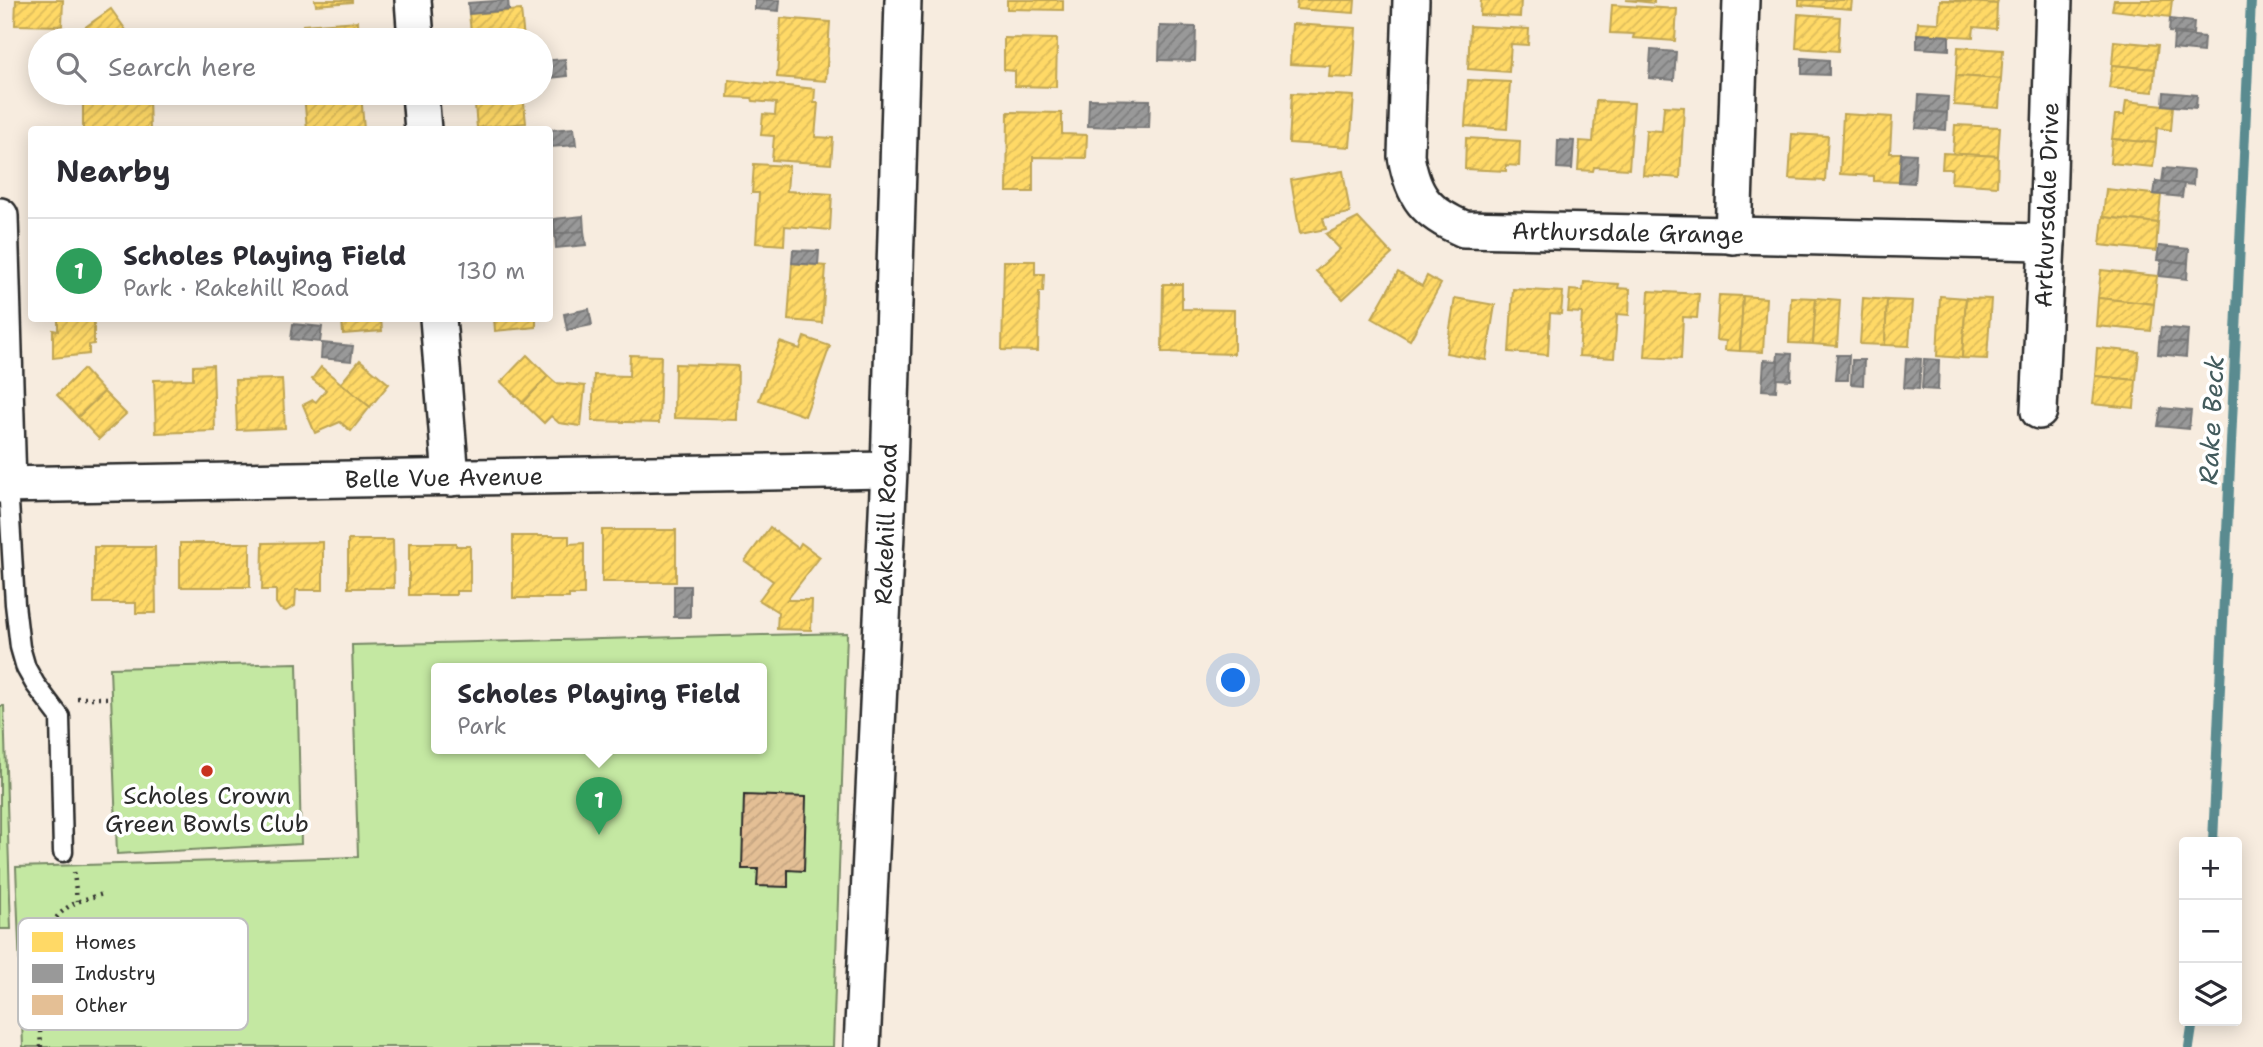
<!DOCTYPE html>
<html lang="en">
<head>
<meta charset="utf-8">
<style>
	:root { --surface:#fff; --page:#f2f2f3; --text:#2b2b33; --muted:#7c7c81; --line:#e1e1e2; --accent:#b45309 }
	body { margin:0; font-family:"Shantell Sans",sans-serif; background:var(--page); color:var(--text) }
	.controls { position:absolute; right:21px; bottom:21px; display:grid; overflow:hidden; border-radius:7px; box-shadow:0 4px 18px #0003 }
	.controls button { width:63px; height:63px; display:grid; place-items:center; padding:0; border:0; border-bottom:2px solid var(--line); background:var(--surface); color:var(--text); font:35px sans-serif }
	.you { position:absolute; left:1234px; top:681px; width:24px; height:24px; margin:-18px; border:5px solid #fff; border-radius:50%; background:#1a73e8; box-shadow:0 0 0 10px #1a73e833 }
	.badge { display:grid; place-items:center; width:46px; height:46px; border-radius:50%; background:var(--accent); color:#fff; font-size:23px; font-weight:700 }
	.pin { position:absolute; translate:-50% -58px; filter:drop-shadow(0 2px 4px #0008) }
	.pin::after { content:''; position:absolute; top:37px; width:24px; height:21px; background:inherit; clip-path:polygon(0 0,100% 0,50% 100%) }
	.popup { position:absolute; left:431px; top:663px; width:336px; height:91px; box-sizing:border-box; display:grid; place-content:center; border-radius:7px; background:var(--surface); filter:drop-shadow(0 2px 5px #0005); font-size:23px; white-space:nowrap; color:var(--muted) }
	.popup b { font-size:26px; color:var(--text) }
	.popup::after { content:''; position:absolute; left:50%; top:100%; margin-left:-14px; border:14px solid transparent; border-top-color:var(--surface) }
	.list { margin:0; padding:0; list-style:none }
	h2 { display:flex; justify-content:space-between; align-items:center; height:91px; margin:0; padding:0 28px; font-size:30px }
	h2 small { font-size:23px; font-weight:400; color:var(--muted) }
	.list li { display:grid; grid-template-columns:46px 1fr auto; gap:21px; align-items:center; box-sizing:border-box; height:105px; padding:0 28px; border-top:2px solid var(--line) }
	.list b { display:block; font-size:26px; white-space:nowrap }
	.list p { margin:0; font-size:23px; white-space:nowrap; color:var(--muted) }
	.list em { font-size:23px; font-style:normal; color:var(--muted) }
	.icon { flex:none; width:38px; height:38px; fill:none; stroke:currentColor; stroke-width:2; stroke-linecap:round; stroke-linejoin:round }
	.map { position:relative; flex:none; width:2263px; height:1047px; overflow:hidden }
	.search { position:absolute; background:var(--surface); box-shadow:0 4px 18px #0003; left:28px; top:28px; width:525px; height:77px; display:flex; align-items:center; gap:18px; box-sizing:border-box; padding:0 24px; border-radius:38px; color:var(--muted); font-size:26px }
	.panel { position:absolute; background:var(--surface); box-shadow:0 4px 18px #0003; left:28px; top:126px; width:525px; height:196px; border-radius:7px }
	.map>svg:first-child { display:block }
	.green { fill:#c4e8a2; stroke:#788a66; stroke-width:2; fill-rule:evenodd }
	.homes { fill:url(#homes-hatch); stroke:#bfa554; stroke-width:2 }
	.industry { fill:url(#industry-hatch); stroke:#787878; stroke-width:2 }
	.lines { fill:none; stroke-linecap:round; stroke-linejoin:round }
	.stream { stroke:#5a8b90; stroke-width:10 }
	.building { fill:url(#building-hatch); stroke:#2b2b2b; stroke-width:2 }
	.service-casing { stroke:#2b2b2b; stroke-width:23 }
	.minor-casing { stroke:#2b2b2b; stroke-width:40 }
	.path { stroke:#2b2b2b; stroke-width:4.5; stroke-dasharray:2 5; stroke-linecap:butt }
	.service { stroke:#fff; stroke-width:18 }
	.minor { stroke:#fff; stroke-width:35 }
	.poi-dot { fill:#c8321e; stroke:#fff; stroke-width:2.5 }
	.labels { text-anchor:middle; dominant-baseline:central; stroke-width:7; stroke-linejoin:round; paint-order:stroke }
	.street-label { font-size:24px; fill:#2b2b2b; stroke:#fff }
	.poi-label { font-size:24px; fill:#2b2b2b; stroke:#fff }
	.water-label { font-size:26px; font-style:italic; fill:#435b5d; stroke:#fff }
	.key { fill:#fff; stroke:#bfbfbf; stroke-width:2 }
	.key-label { font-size:19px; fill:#2b2b2b }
</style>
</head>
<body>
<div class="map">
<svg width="2263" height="1047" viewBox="0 0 2263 1047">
	<defs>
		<pattern id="homes-hatch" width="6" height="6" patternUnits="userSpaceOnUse" patternTransform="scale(1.75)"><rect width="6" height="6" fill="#ffd966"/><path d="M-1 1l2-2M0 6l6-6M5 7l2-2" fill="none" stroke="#dbba59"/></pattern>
		<pattern id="industry-hatch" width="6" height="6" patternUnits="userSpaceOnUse" patternTransform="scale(1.75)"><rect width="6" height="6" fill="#999"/><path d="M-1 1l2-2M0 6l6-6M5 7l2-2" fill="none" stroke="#7d7d7d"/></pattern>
		<pattern id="building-hatch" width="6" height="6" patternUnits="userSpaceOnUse" patternTransform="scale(1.75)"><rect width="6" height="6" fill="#e4bf95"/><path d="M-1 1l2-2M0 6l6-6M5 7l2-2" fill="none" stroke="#c4a481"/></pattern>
	</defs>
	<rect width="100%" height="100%" fill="#f7ecdf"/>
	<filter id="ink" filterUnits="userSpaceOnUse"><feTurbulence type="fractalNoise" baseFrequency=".0143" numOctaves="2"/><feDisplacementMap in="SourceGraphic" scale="14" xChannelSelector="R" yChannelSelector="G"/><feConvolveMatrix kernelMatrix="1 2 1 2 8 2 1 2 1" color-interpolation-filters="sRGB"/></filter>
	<g filter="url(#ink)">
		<g class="green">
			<path d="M847 633 833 1047H23L16 867 358 857 352 645ZM436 669H762V749H436Z"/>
			<polygon points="297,663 301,844 117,854 110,668"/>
			<polygon points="0,706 4,706 11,929 0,929"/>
		</g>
		<g class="homes">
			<polygon points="16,0 63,0 62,26 15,25"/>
			<polygon points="315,0 352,0 352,2 316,5"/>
			<polygon points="1007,0 1063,0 1063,10 1007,9"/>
			<polygon points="1297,0 1355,0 1354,13 1296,9"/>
			<polygon points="1481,0 1521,0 1520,17 1480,15"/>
			<polygon points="1626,0 1654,0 1654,3"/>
			<polygon points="1799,0 1852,0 1851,9 1799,5"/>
			<polygon points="1940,0 1998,0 1997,4"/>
			<polygon points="1940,0 1997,4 1996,29 1974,27 1973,37 1917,34 1918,22 1939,23"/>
			<polygon points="2114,0 2172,0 2170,17 2112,10"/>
			<polygon points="1612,5 1677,9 1675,41 1633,38 1634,34 1610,33"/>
			<polygon points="111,9 133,40 77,40 74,35"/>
			<polygon points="521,10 524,40 472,40 469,14"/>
			<polygon points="1798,14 1840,17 1838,51 1796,48"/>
			<polygon points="781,18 830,22 826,81 777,77"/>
			<polygon points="358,21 359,40 305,40 303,25"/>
			<polygon points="1292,24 1356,28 1353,78 1329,77 1330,66 1290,64"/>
			<polygon points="1470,26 1529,29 1528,45 1511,44 1509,72 1468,69"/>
			<polygon points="1004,38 1057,39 1056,87 1015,86 1015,71 1004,70"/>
			<polygon points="2114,41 2158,45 2155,69 2112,65"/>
			<polygon points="1958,47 2003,50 2001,79 1956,76"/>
			<polygon points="2112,65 2155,69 2153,92 2109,88"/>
			<polygon points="1956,76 2001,79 1999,108 1954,105"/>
			<polygon points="729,80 815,89 814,103 818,103 815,137 833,138 831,164 772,160 774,136 761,135 763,114 775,115 776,103 753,101 752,98 728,97"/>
			<polygon points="1468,80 1510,82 1507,129 1465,126"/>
			<polygon points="123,93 142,93 142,98 149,98 150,130 83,130 83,98 123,98"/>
			<polygon points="304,93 361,93 364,130 307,130"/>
			<polygon points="474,93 523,93 526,123 477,128"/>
			<polygon points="1292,93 1354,96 1350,147 1289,143"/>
			<polygon points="1596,101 1634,103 1629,169 1594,167 1593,171 1578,170 1580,141 1593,142"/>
			<polygon points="2126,101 2173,106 2171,130 2157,128 2156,143 2112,139 2115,115 2124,115"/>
			<polygon points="1664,106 1684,107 1680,178 1643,175 1646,130 1662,131"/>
			<polygon points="1008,112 1062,113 1062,134 1087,135 1086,158 1033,157 1033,192 1007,192"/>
			<polygon points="1843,114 1892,117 1890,153 1901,153 1899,182 1874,181 1874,176 1840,174"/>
			<polygon points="1955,125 2000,127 1998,156 1953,154"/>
			<polygon points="1792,134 1828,136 1825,181 1789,179"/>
			<polygon points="1466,138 1520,141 1519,166 1506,165 1506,171 1465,169"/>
			<polygon points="2112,139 2156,143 2153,167 2110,163"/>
			<polygon points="1943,153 1998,156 1997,186 1951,183 1952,169 1942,169"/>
			<polygon points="754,164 789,166 787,191 832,194 830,230 785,226 784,245 756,243 759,193 752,193"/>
			<polygon points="1343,171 1350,213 1323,218 1326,229 1300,234 1291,180"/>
			<polygon points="2106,189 2161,195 2158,223 2103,217"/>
			<polygon points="2103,217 2158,223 2156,251 2100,245"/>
			<polygon points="1358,218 1392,254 1343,299 1316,271 1340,249 1326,234"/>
			<polygon points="1004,261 1035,261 1035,274 1044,274 1043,292 1039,292 1038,351 1002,350"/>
			<polygon points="792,263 826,266 822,323 788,320"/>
			<polygon points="2101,270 2157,276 2154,304 2098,298"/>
			<polygon points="1398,272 1422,286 1427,276 1441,284 1410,340 1372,318"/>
			<polygon points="1584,282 1619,284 1618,288 1630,289 1629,315 1617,314 1614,358 1579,356 1582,313 1568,312 1570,290 1583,291"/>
			<polygon points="1163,284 1182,284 1182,309 1234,310 1234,354 1162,352"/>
			<polygon points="1513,289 1563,292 1561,314 1550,313 1548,355 1509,352"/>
			<polygon points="1649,291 1699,294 1697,318 1683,317 1681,359 1645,357"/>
			<polygon points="1719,295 1743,296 1740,351 1725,350 1726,341 1716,340"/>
			<polygon points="1743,296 1766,298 1763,352 1740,351"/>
			<polygon points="1940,296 1966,298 1962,358 1937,356"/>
			<polygon points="1791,297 1816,298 1813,344 1789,343"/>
			<polygon points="1455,298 1495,305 1486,360 1446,353"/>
			<polygon points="1816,298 1840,300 1837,346 1813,344"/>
			<polygon points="1863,298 1887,300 1885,345 1860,344"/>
			<polygon points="1966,298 1991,299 1987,359 1962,358"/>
			<polygon points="2098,298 2154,304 2151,331 2096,326"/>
			<polygon points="1887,300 1912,301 1909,346 1885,345"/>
			<polygon points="58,318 94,318 94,344 89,345 89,354 53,358 53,330 58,331"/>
			<polygon points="342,318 381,318 382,331 343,334"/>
			<polygon points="494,318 536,318 536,327 495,331"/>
			<polygon points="804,337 830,346 805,416 759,400 780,342 800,349"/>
			<polygon points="2097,348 2139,352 2136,380 2095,376"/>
			<polygon points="527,355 548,376 523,403 501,382"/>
			<polygon points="630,355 661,356 659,423 592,421 594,375 629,376"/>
			<polygon points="360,360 389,384 370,407 341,383"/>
			<polygon points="675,364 738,366 737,420 674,418"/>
			<polygon points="213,365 215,431 156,433 154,380 193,379 193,366"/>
			<polygon points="321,367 370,407 351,431 340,422 315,433 303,405 313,400 316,402 326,390 312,379"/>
			<polygon points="83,369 104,392 78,417 57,395"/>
			<polygon points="548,376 556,383 585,386 581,426 559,423 551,416 544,423 523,403"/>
			<polygon points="2095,376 2136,380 2134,408 2092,404"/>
			<polygon points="282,379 285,428 237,430 235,380"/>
			<polygon points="104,392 126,414 99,439 78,417"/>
			<polygon points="770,527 798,548 801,543 820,557 787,600 812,600 811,630 777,629 778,612 759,600 773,581 745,561"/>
			<rect x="602" y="530" width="74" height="52"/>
			<polygon points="513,536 569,536 569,544 584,543 584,595 569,595 569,598 513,598"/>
			<polygon points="348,540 393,540 394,588 348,588"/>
			<polygon points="323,542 323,590 296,590 295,606 286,611 280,609 276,603 276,590 262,590 263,543"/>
			<rect x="180" y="543" width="70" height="44"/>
			<polygon points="409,543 456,543 456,546 470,546 470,591 456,591 456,595 409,595"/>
			<polygon points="94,547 155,547 156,613 136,613 136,603 94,603"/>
		</g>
		<g class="industry">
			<polygon points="508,0 509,10 469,14 468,3"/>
			<polygon points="755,0 780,0 779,11 755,9"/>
			<polygon points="2170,19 2194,22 2193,34 2169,32"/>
			<polygon points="1160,26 1196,27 1195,61 1159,60"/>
			<polygon points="1917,34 1949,36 1949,50 1917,48"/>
			<polygon points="2174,34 2204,37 2203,52 2173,49"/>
			<polygon points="1651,50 1676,52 1674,80 1649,78"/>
			<polygon points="1802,58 1829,60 1829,75 1802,74"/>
			<polygon points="565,59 567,76 541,79 541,61"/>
			<polygon points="2164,92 2197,95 2196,108 2163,105"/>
			<polygon points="1919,95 1948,97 1947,113 1918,111"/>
			<polygon points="1089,99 1150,100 1149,128 1088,126"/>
			<polygon points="1918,111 1947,113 1946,130 1916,128"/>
			<polygon points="574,128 576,145 550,147 550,130"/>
			<polygon points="1558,140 1574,141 1572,169 1557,168"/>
			<polygon points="1901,153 1916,154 1914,183 1899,182"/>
			<polygon points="2164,168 2194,171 2193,185 2162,182"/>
			<polygon points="2156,181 2184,184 2182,197 2154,194"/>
			<polygon points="583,216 584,231 555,234 554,219"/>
			<polygon points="584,231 586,245 556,248 555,234"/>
			<polygon points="2159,246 2189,249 2188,263 2157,260"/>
			<polygon points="793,250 819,251 818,265 792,263"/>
			<polygon points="2161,260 2188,263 2187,279 2159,276"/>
			<polygon points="589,309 592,325 567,330 564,314"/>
			<polygon points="293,324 322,327 320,342 291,339"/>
			<polygon points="2161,327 2188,330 2187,343 2159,341"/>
			<polygon points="2159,341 2187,343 2186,357 2158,354"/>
			<polygon points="322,343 353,346 351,361 321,358"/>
			<polygon points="1778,353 1792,354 1791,380 1776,379"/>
			<polygon points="1837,355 1849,355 1848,380 1835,380"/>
			<polygon points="1906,358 1921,359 1919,389 1904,388"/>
			<polygon points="1924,359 1939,360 1938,390 1922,389"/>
			<polygon points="1764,360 1778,361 1776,391 1762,390"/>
			<polygon points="1852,360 1864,360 1863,385 1851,384"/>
			<polygon points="2161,408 2191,411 2189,429 2158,426"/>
			<rect x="674" y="586" width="16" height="31"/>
		</g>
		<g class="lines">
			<g class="stream">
				<polyline points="2213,842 2251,0"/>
				<polyline points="2189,1047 2193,1021"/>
			</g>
		</g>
		<polygon class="building" points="744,795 806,797 804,871 788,870 788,887 757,886 758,869 742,869"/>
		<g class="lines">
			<defs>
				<polyline id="service" points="8,485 15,604 20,647 26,668 35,684 60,717 63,852"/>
				<g id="minor">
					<polyline points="413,0 416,40"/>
					<path d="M1411 0 1406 156C1413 197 1426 213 1464 229L2047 242"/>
					<polyline points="420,93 423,130"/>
					<polyline points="0,216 8,485"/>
					<polyline points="1733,236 1741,0"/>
					<polyline points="438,318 451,478"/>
					<polyline points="2039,411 2047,242 2054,0"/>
					<polyline points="0,485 889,470"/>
					<polyline points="862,1047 889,470 903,0"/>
				</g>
			</defs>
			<use href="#service" class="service-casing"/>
			<use href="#minor" class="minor-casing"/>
			<g class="path">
				<polyline points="77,698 111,698"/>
				<polyline points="74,872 77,901"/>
				<path d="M41 1047C39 1009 30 938 63 911 74 901 89 898 103 894"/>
			</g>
			<use href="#service" class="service"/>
			<use href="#minor" class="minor"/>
		</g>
	</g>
	<circle class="poi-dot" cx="207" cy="771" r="7"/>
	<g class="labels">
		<g class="street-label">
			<text transform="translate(2047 205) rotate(-88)">Arthursdale Drive</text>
			<text transform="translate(1628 233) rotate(1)">Arthursdale Grange</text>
			<text transform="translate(444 478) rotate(-1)">Belle Vue Avenue</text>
			<text transform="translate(886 524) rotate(-88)">Rakehill Road</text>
		</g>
		<g class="poi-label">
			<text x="207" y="796">Scholes Crown<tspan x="207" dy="28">Green Bowls Club</tspan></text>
		</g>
		<g class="water-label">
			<text transform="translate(2211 420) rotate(-87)">Rake Beck</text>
		</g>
	</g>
	<rect x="18" y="918" width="230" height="112" rx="10" class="key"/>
	<rect x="32" y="932" width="31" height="20" fill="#ffd966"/>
	<rect x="32" y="964" width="31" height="19" fill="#999"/>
	<rect x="32" y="995" width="31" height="20" fill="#e4bf95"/>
	<g class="key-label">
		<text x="75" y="949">Homes</text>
		<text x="75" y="980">Industry</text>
		<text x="75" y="1012">Other</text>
	</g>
</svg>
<div class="controls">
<button>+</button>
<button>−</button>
<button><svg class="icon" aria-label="layers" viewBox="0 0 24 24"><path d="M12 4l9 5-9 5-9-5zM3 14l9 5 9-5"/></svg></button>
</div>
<div class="you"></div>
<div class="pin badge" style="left:599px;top:835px;background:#2e9e5b">1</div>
<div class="popup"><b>Scholes Playing Field</b>Park</div>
<div class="search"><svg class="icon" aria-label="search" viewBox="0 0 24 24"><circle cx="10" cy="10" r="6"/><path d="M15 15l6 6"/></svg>Search here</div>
<section class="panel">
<h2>Nearby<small></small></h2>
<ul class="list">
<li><span class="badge" style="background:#2e9e5b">1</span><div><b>Scholes Playing Field</b><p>Park · Rakehill Road</p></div><em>130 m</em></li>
</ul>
</section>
</div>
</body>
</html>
